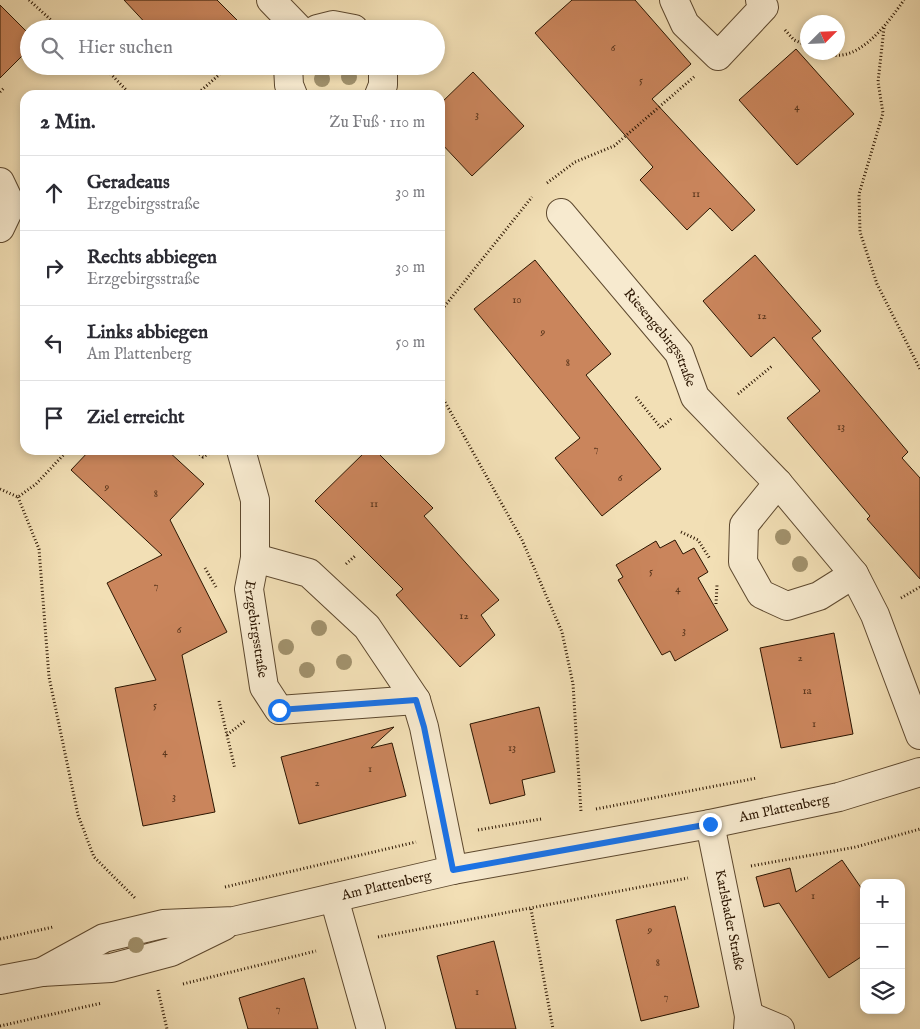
<!DOCTYPE html>
<html lang="de">
<head>
<meta charset="utf-8">
<style>
	:root { --surface:#fff; --page:#f2f2f3; --text:#2b2b33; --muted:#7c7c81; --line:#e1e1e2 }
	body { margin:0; font-family:"IM FELL English",serif; background:var(--page); color:var(--text) }
	.controls { position:absolute; right:15px; bottom:15px; display:grid; overflow:hidden; border-radius:10px; box-shadow:0 2px 8px #0003 }
	.controls button { width:45px; height:45px; display:grid; place-items:center; padding:0; border:0; border-bottom:1px solid var(--line); background:var(--surface); color:var(--text); font:25px sans-serif }
	.compass { position:absolute; left:800px; top:15px; width:45px; height:45px; border-radius:50%; background:var(--surface); box-shadow:0 2px 8px #0003; rotate:66deg }
	.stop { position:absolute; width:15px; height:15px; margin:-11px; border:4px solid #1a73e8; border-radius:50%; background:#fff }
	.stop.end { background:#1a73e8; border-color:#fff; box-shadow:0 1px 5px #0008 }
	.list { margin:0; padding:0; list-style:none }
	h2 { display:flex; justify-content:space-between; align-items:center; height:65px; margin:0; padding:0 20px; font-size:21px }
	h2 small { font-size:16px; font-weight:400; color:var(--muted) }
	.list li { display:grid; grid-template-columns:32px 1fr auto; gap:15px; align-items:center; box-sizing:border-box; height:75px; padding:0 20px; border-top:1px solid var(--line) }
	.list b { display:block; font-size:19px; white-space:nowrap }
	.list p { margin:0; font-size:16px; white-space:nowrap; color:var(--muted) }
	.list em { font-size:16px; font-style:normal; color:var(--muted) }
	.icon { flex:none; width:28px; height:28px; fill:none; stroke:currentColor; stroke-width:2; stroke-linecap:round; stroke-linejoin:round }
	.map { position:relative; flex:none; width:920px; height:1029px; overflow:hidden }
	.search { position:absolute; background:var(--surface); box-shadow:0 2px 8px #0003; left:20px; top:20px; width:425px; height:55px; display:flex; align-items:center; gap:12px; box-sizing:border-box; padding:0 18px; border-radius:28px; color:var(--muted); font-size:19px }
	.panel { position:absolute; background:var(--surface); box-shadow:0 2px 8px #0003; left:20px; top:90px; width:425px; height:365px; border-radius:15px }
	.map>svg:first-child { display:block }
	.building { fill:#ca855c; stroke:#2b1501 }
	.lines { fill:none; stroke-linecap:round; stroke-linejoin:round }
	.minor-casing { stroke:#5d482e; stroke-width:30 }
	.path { stroke:#2b1501; stroke-width:3; stroke-dasharray:1 2.5; stroke-linecap:butt }
	.minor { stroke:#f7eacf; stroke-width:28 }
	.tree { fill:#a1916c }
	.route { stroke:#1a73e8; stroke-width:6 }
	.labels { text-anchor:middle; dominant-baseline:central; stroke-width:4.5; stroke-linejoin:round; paint-order:stroke }
	.number-label { font-size:11px; fill:#533118 }
	.street-label { font-size:14px; fill:#2b1501; stroke:#f7eacf }
</style>
</head>
<body>
<div class="map">
<svg width="920" height="1029" viewBox="0 0 920 1029">
	<rect width="100%" height="100%" fill="#f2dfb5"/>
	<filter id="stains"><feTurbulence type="fractalNoise" baseFrequency=".004" numOctaves="4"/><feColorMatrix values="0 0 0 0 .2 0 0 0 0 .09 0 0 0 0 .02 0 0 0 .5 -.17"/></filter>
	<radialGradient id="worn" r=".72"><stop offset=".6" stop-color="#630" stop-opacity="0"/><stop offset="1" stop-color="#630" stop-opacity=".3"/></radialGradient>
	<g class="building">
		<polygon points="124,0 217,0 239,22 232,29 151,29"/>
		<polygon points="572,0 635,0 691,64 652,99 755,210 732,231 710,208 687,230 640,180 653,167 535,33"/>
		<polygon points="0,5 29,34 29,49 0,78"/>
		<polygon points="796,49 854,114 797,165 739,100"/>
		<polygon points="473,72 524,126 472,176 440,142 440,104"/>
		<polygon points="755,255 821,331 812,338 908,452 902,458 920,478 920,579 867,519 870,516 787,418 820,391 774,337 751,357 703,301"/>
		<polygon points="535,260 611,354 586,375 661,469 602,516 555,458 580,438 474,309"/>
		<polygon points="90,450 167,450 204,484 170,520 227,632 182,655 215,812 143,826 115,688 156,680 107,583 162,555 71,470"/>
		<polygon points="367,450 375,450 433,508 424,516 499,600 481,615 495,635 460,667 396,595 403,589 315,501"/>
		<polygon points="675,540 683,554 694,548 708,572 698,578 728,630 675,661 670,651 662,655 618,580 623,577 616,565 656,541 660,548"/>
		<polygon points="834,633 853,734 781,748 760,648"/>
		<polygon points="539,707 555,772 522,780 525,795 490,804 470,724"/>
		<polygon points="394,727 371,748 392,743 406,796 299,824 281,757"/>
		<polygon points="842,860 864,892 864,955 829,978 779,903 764,907 756,877 790,868 796,892"/>
		<polygon points="675,906 699,1007 641,1021 616,920"/>
		<polygon points="494,941 516,1029 456,1029 437,956"/>
		<polygon points="304,978 318,1029 248,1029 239,998"/>
	</g>
	<g class="lines">
		<defs>
			<g id="minor">
				<polyline points="271,0 299,29"/>
				<polyline points="674,0 685,24 718,56 764,7 760,0"/>
				<polyline points="317,29 333,25 354,29"/>
				<polyline points="288,66 289,85 293,95"/>
				<polyline points="379,95 383,85 383,66"/>
				<polyline points="0,182 11,205 0,228"/>
				<path id="s1" d="M561 213 679 353 695 397 778 483 854 574 875 615 920 735"/>
				<path id="s2" d="M241 450 255 500V558L249 589 264 687 279 710 416 700"/>
				<polyline points="778,483 744,525 743,562 761,594 787,606 819,596 854,574"/>
				<polyline points="255,558 309,573 367,627 416,700 424,727 453,870"/>
				<path id="s3" d="M710 824 749 1016 748 1029"/>
				<polyline points="334,898 371,1029"/>
				<path id="s4" d="M42 972 104 938 163 924 234 921 453 870 710 824 839 797 920 772"/>
				<polyline points="0,980 42,972 111,968 171,952 224,926"/>
				<polyline points="749,1016 780,1029"/>
			</g>
		</defs>
		<use href="#minor" class="minor-casing"/>
		<g class="path">
			<polyline points="29,0 61,29"/>
			<polyline points="884,28 878,82 883,113 859,194 860,232 877,284 920,369"/>
			<polyline points="785,30 794,40 808,46"/>
			<path d="M822 52C856 68 887 24 904 0"/>
			<polyline points="103,66 131,95"/>
			<polyline points="0,92 4,88"/>
			<polyline points="196,95 229,66"/>
			<polyline points="547,183 575,162 614,146 695,76"/>
			<polyline points="440,312 532,197"/>
			<polyline points="440,393 522,540 562,632 573,684 581,812"/>
			<polyline points="738,394 772,366"/>
			<polyline points="636,397 661,428 672,418"/>
			<polyline points="194,450 203,457 210,453"/>
			<polyline points="0,489 18,497 36,484 68,450"/>
			<polyline points="18,497 39,549 49,677 78,815 94,857 135,898"/>
			<polyline points="681,532 698,540 710,559"/>
			<polyline points="346,564 355,556"/>
			<polyline points="205,568 216,587"/>
			<polyline points="901,598 920,587"/>
			<polyline points="716,604 717,585"/>
			<polyline points="219,701 235,769"/>
			<polyline points="227,735 246,720"/>
			<polyline points="596,809 757,778"/>
			<polyline points="478,830 541,819"/>
			<polyline points="751,866 856,847 920,829"/>
			<polyline points="225,887 416,842"/>
			<polyline points="531,909 553,1029"/>
			<polyline points="378,937 688,878"/>
			<polyline points="0,939 53,927"/>
			<polyline points="183,984 316,951"/>
			<polyline points="158,990 167,1029"/>
			<polyline points="0,1026 102,1003"/>
		</g>
		<use href="#minor" class="minor"/>
	</g>
	<g class="tree">
		<circle cx="349" cy="77" r="8"/>
		<circle cx="322" cy="79" r="8"/>
		<circle cx="783" cy="537" r="8"/>
		<circle cx="800" cy="564" r="8"/>
		<circle cx="319" cy="628" r="8"/>
		<circle cx="286" cy="647" r="8"/>
		<circle cx="344" cy="662" r="8"/>
		<circle cx="307" cy="670" r="8"/>
		<circle cx="136" cy="945" r="8"/>
	</g>
	<g class="lines">
		<polyline class="route" points="279,710 416,700 424,727 453,870 710,824"/>
	</g>
	<g class="labels">
		<g class="number-label">
			<text x="613" y="48">6</text>
			<text x="641" y="80">5</text>
			<text x="797" y="107">4</text>
			<text x="477" y="115">3</text>
			<text x="696" y="194">11</text>
			<text x="517" y="300">10</text>
			<text x="762" y="316">12</text>
			<text x="543" y="332">9</text>
			<text x="568" y="363">8</text>
			<text x="841" y="427">13</text>
			<text x="596" y="449">7</text>
			<text x="620" y="478">6</text>
			<text x="107" y="487">9</text>
			<text x="156" y="494">8</text>
			<text x="374" y="504">11</text>
			<text x="651" y="571">5</text>
			<text x="156" y="586">7</text>
			<text x="678" y="589">4</text>
			<text x="464" y="616">12</text>
			<text x="179" y="630">6</text>
			<text x="684" y="631">3</text>
			<text x="800" y="658">2</text>
			<text x="807" y="691">1a</text>
			<text x="155" y="705">5</text>
			<text x="814" y="724">1</text>
			<text x="512" y="748">13</text>
			<text x="165" y="752">4</text>
			<text x="370" y="769">1</text>
			<text x="317" y="783">2</text>
			<text x="174" y="797">3</text>
			<text x="813" y="896">1</text>
			<text x="650" y="930">9</text>
			<text x="658" y="963">8</text>
			<text x="477" y="992">1</text>
			<text x="666" y="997">7</text>
			<text x="278" y="1009">7</text>
		</g>
		<g class="street-label">
			<text stroke="none"><textPath href="#s1" startOffset="160">Riesengebirgsstraße</textPath></text>
			<text stroke="none"><textPath href="#s2" startOffset="182">Erzgebirgsstraße</textPath></text>
			<text stroke="none"><textPath href="#s4" startOffset="764">Am Plattenberg</textPath></text>
			<text stroke="none"><textPath href="#s4" startOffset="359">Am Plattenberg</textPath></text>
			<text stroke="none"><textPath href="#s3" startOffset="98">Karlsbader Straße</textPath></text>
		</g>
	</g>
	<rect width="100%" height="100%" filter="url(#stains)"/>
	<rect width="100%" height="100%" fill="url(#worn)"/>
</svg>
<div class="controls">
<button>+</button>
<button>−</button>
<button><svg class="icon" aria-label="layers" viewBox="0 0 24 24"><path d="M12 4l9 5-9 5-9-5zM3 14l9 5 9-5"/></svg></button>
</div>
<svg class="compass" viewBox="-18 -18 36 36"><path d="M0-13l5 13h-10z" fill="#e53935"/><path d="M0 13l5-13h-10z" fill="#7c7c81"/></svg>
<div class="stop" style="left:279px;top:710px"></div>
<div class="stop end" style="left:710px;top:824px"></div>
<div class="search"><svg class="icon" aria-label="search" viewBox="0 0 24 24"><circle cx="10" cy="10" r="6"/><path d="M15 15l6 6"/></svg>Hier suchen</div>
<section class="panel">
<h2>2 Min.<small>Zu Fuß · 110 m</small></h2>
<ul class="list">
<li><svg class="icon" aria-label="ahead" viewBox="0 0 24 24"><path d="M12 20V5M6 11l6-6 6 6"/></svg><div><b>Geradeaus</b><p>Erzgebirgsstraße</p></div><em>30 m</em></li>
<li><svg class="icon" aria-label="right" viewBox="0 0 24 24"><path d="M7 20v-9h11M14 6l5 5-5 5"/></svg><div><b>Rechts abbiegen</b><p>Erzgebirgsstraße</p></div><em>30 m</em></li>
<li><svg class="icon" aria-label="left" viewBox="0 0 24 24"><path d="M17 20v-9H6M10 6l-5 5 5 5"/></svg><div><b>Links abbiegen</b><p>Am Plattenberg</p></div><em>50 m</em></li>
<li><svg class="icon" aria-label="arrive" viewBox="0 0 24 24"><path d="M6 21V4h12l-3 4 3 4H6"/></svg><div><b>Ziel erreicht</b></div></li>
</ul>
</section>
</div>
</body>
</html>
